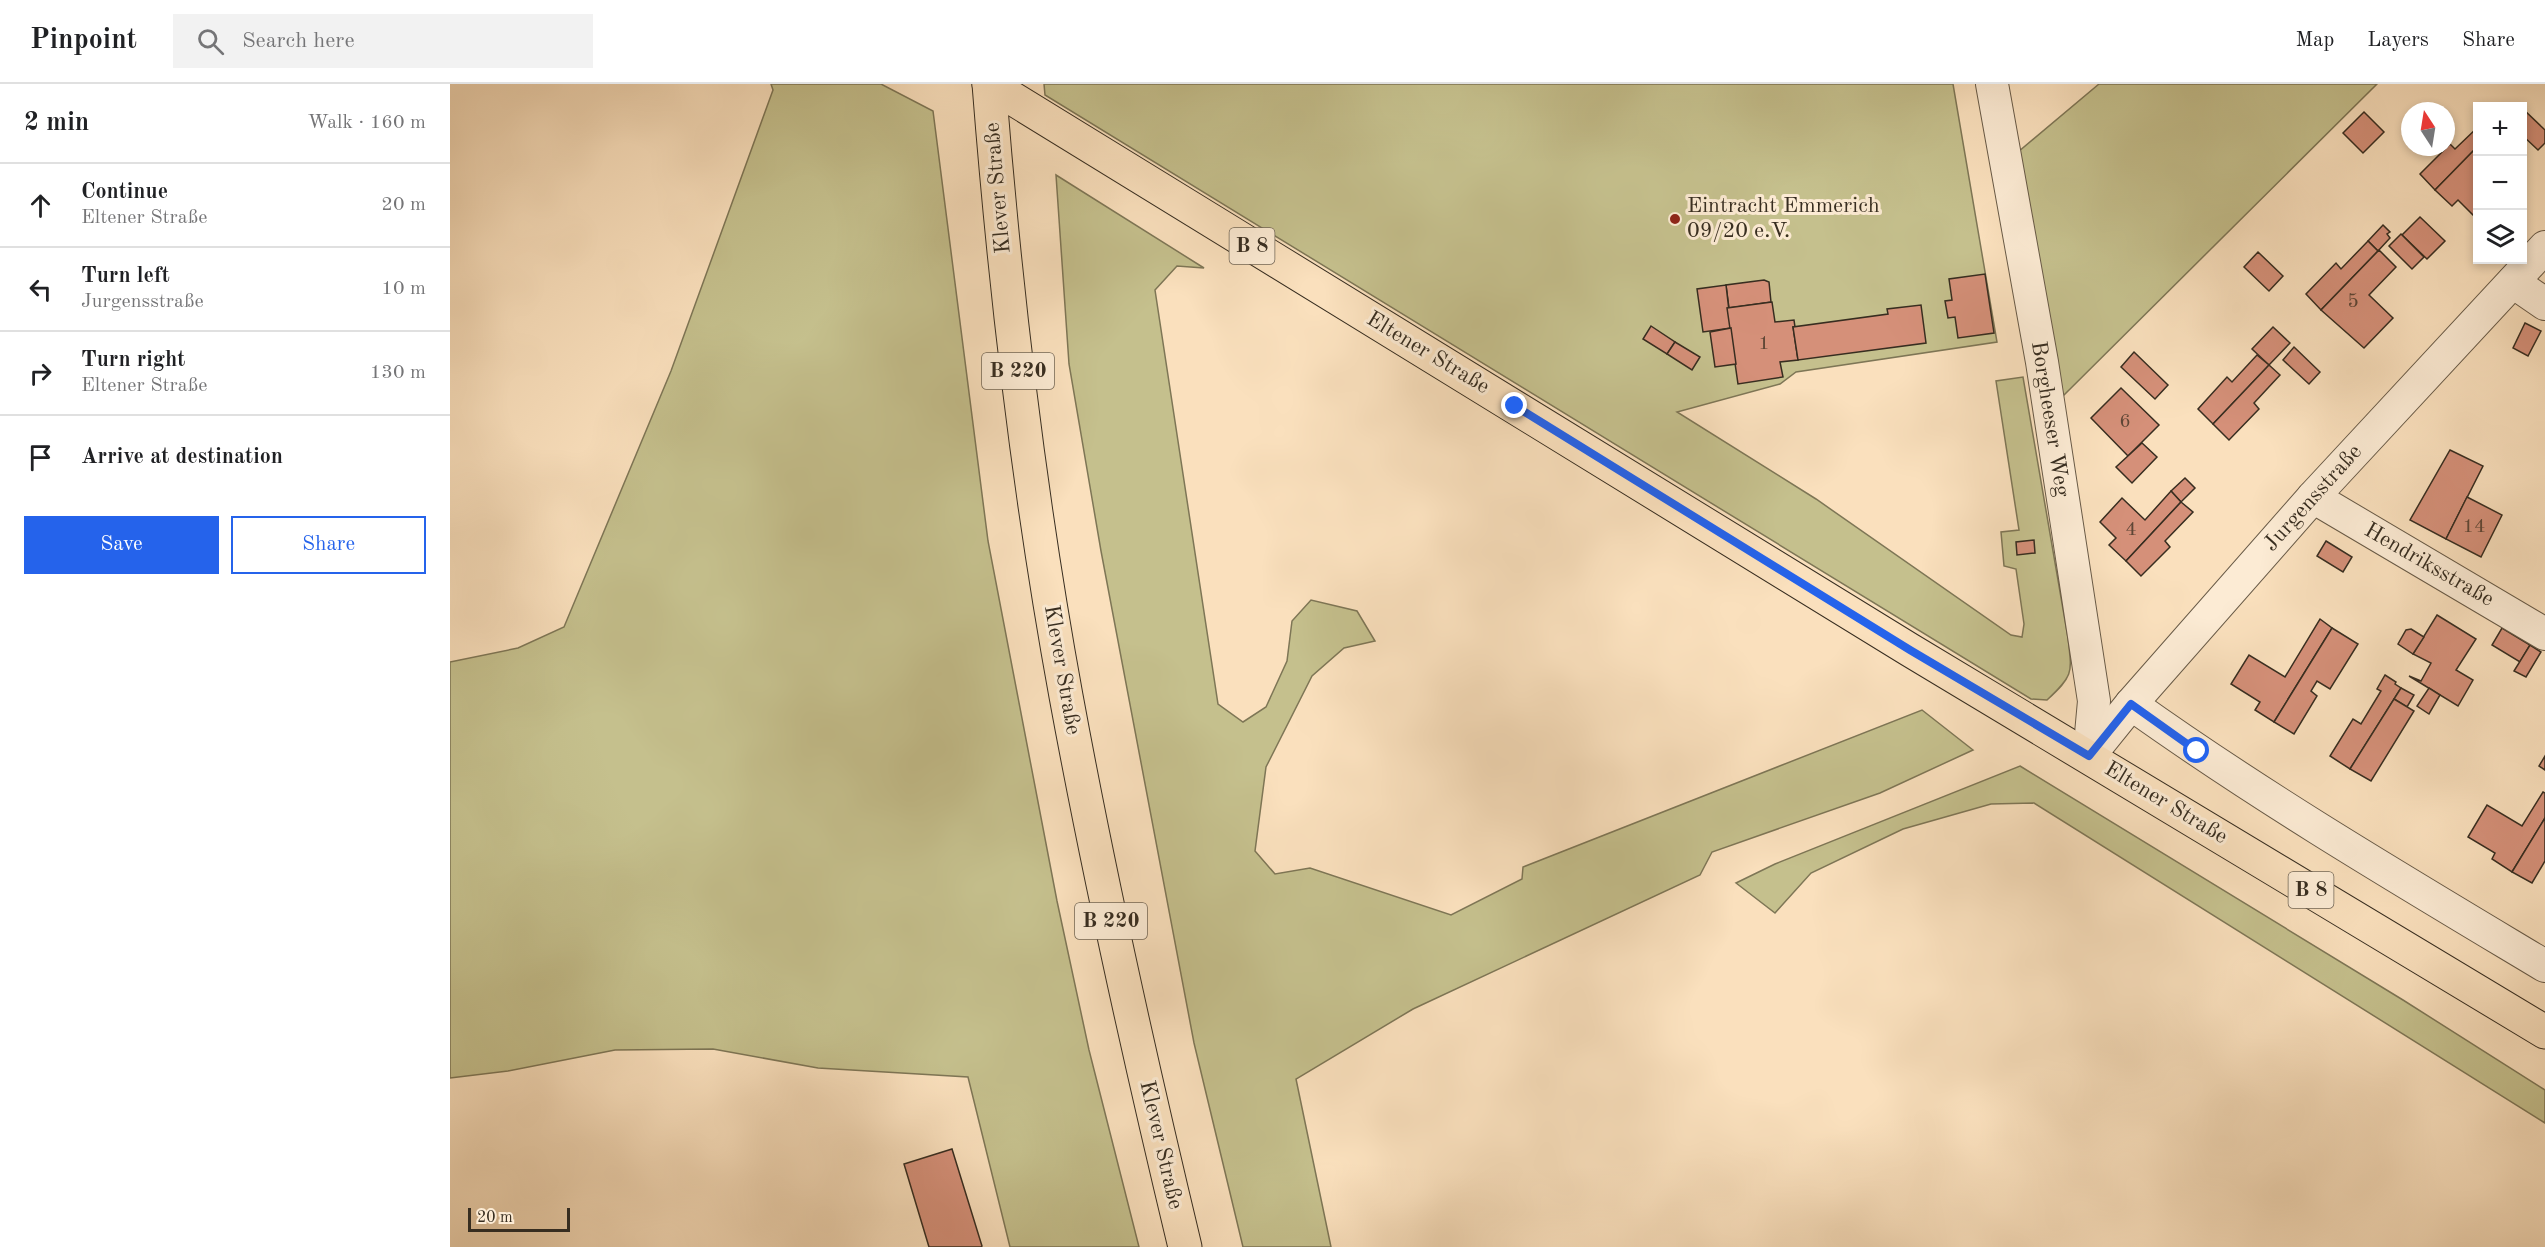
<!DOCTYPE html>
<html lang="en">
<head>
<meta charset="utf-8">
<style>
	:root { --surface:#fff; --page:#f2f2f2; --text:#202124; --muted:#757577; --line:#e0e0e0; --accent:#2563eb }
	body { margin:0; font-family:"Old Standard TT",serif; background:var(--page); color:var(--text) }
	.controls { position:absolute; right:18px; top:18px; display:grid; overflow:hidden; border-radius:0px; box-shadow:0 3px 9px #0003 }
	.controls button { width:54px; height:54px; display:grid; place-items:center; padding:0; border:0; border-bottom:2px solid var(--line); background:var(--surface); color:var(--text); font:30px sans-serif }
	.compass { position:absolute; left:1951px; top:18px; width:54px; height:54px; border-radius:50%; background:var(--surface); box-shadow:0 3px 9px #0003; rotate:348deg }
	.scale { position:absolute; left:18px; bottom:15px; width:102px; box-sizing:border-box; padding-left:6px; border:3px solid #372d20; border-top:0; font-size:16px; line-height:21px; white-space:nowrap; color:#372d20; -webkit-text-stroke:4px #fcebd4; paint-order:stroke }
	.stop { position:absolute; width:18px; height:18px; margin:-14px; border:4px solid #2563eb; border-radius:50%; background:#fff }
	.stop.end { background:#2563eb; border-color:#fff; box-shadow:0 2px 6px #0008 }
	.list { margin:0; padding:0; list-style:none }
	h2 { display:flex; justify-content:space-between; align-items:center; height:78px; margin:0; padding:0 24px; font-size:26px }
	h2 small { font-size:20px; font-weight:400; color:var(--muted) }
	.list li { display:grid; grid-template-columns:39px 1fr auto; gap:18px; align-items:center; box-sizing:border-box; height:84px; padding:0 24px; border-top:2px solid var(--line) }
	.list b { display:block; font-size:22px; white-space:nowrap }
	.list p { margin:0; font-size:20px; white-space:nowrap; color:var(--muted) }
	.list em { font-size:20px; font-style:normal; color:var(--muted) }
	.actions { display:flex; gap:12px; padding:18px 24px }
	.actions a { flex:1; padding:14px 0; border:2px solid var(--accent); border-radius:0px; text-align:center; font-size:21px; color:var(--accent) }
	.actions .main { background:var(--accent); color:#fff }
	.icon { flex:none; width:33px; height:33px; fill:none; stroke:currentColor; stroke-width:2; stroke-linecap:round; stroke-linejoin:round }
	.map { position:relative; flex:none; width:2095px; height:1163px; overflow:hidden }
	header { display:flex; align-items:center; gap:36px; box-sizing:border-box; height:84px; padding:0 30px; background:var(--surface); border-bottom:2px solid var(--line) }
	header strong { font-size:28px }
	nav { display:flex; gap:33px; margin-inline-start:auto; font-size:21px }
	.search { width:420px; height:54px; background:var(--page); display:flex; align-items:center; gap:15px; box-sizing:border-box; padding:0 21px; border-radius:0px; color:var(--muted); font-size:22px }
	main { display:flex }
	aside { flex:1; background:var(--surface) }
	.map>svg:first-child { display:block }
	.green { fill:#c5c08d; stroke:#7e7656; stroke-width:1.5 }
	.building { fill:#d59079; stroke:#372d20; stroke-width:1.5 }
	.lines { fill:none; stroke-linecap:round; stroke-linejoin:round }
	.minor-casing { stroke:#685a47; stroke-width:34 }
	.primary-casing { stroke:#372d20; stroke-width:35 }
	.minor { stroke:#fcebd4; stroke-width:32 }
	.primary { stroke:#fae0bd; stroke-width:33 }
	.route { stroke:#2563eb; stroke-width:8 }
	.poi-dot { fill:#8f2418; stroke:#fcebd4; stroke-width:2 }
	.labels { text-anchor:middle; dominant-baseline:central; stroke-width:6; stroke-linejoin:round; paint-order:stroke }
	.number-label { font-size:20px; fill:#5e4636 }
	.shield { fill:#fcebd4; stroke:#726656; stroke-width:1.5 }
	.shield-label { font-size:21px; font-weight:bold; fill:#372d20 }
	.street-label { font-size:22px; fill:#372d20; stroke:#fcebd4 }
	.poi-label { font-size:22px; fill:#372d20; stroke:#fcebd4; text-anchor:start }
</style>
</head>
<body>
<header>
<strong>Pinpoint</strong>
<div class="search"><svg class="icon" aria-label="search" viewBox="0 0 24 24"><circle cx="10" cy="10" r="6"/><path d="M15 15l6 6"/></svg>Search here</div>
<nav><a>Map</a><a>Layers</a><a>Share</a></nav>
</header>
<main>
<aside>
<h2>2 min<small>Walk · 160 m</small></h2>
<ul class="list">
<li><svg class="icon" aria-label="ahead" viewBox="0 0 24 24"><path d="M12 20V5M6 11l6-6 6 6"/></svg><div><b>Continue</b><p>Eltener Straße</p></div><em>20 m</em></li>
<li><svg class="icon" aria-label="left" viewBox="0 0 24 24"><path d="M17 20v-9H6M10 6l-5 5 5 5"/></svg><div><b>Turn left</b><p>Jurgensstraße</p></div><em>10 m</em></li>
<li><svg class="icon" aria-label="right" viewBox="0 0 24 24"><path d="M7 20v-9h11M14 6l5 5-5 5"/></svg><div><b>Turn right</b><p>Eltener Straße</p></div><em>130 m</em></li>
<li><svg class="icon" aria-label="arrive" viewBox="0 0 24 24"><path d="M6 21V4h12l-3 4 3 4H6"/></svg><div><b>Arrive at destination</b></div></li>
</ul>
<div class="actions"><a class="main">Save</a><a>Share</a></div>
</aside>
<div class="map">
<svg width="2095" height="1163" viewBox="0 0 2095 1163">
	<rect width="100%" height="100%" fill="#fae0bd"/>
	<filter id="stains"><feTurbulence type="fractalNoise" baseFrequency=".00333" numOctaves="4"/><feColorMatrix values="0 0 0 0 .2 0 0 0 0 .09 0 0 0 0 .02 0 0 0 .5 -.17"/></filter>
	<radialGradient id="worn" r=".72"><stop offset=".6" stop-color="#630" stop-opacity="0"/><stop offset="1" stop-color="#630" stop-opacity=".3"/></radialGradient>
	<g class="green">
		<polygon points="321,0 431,0 483,27 538,457 607,817 639,966 689,1163 560,1163 518,993 368,984 263,965 165,966 58,987 0,994 0,578 68,564 114,543 221,287 323,6"/>
		<path d="M594 0H1503L1547 258 1346 288 1330 300 1227 328 1366 415 1561 551 1572 553 1574 540 1566 485 1554 482 1551 448 1569 446 1546 297 1573 293 1618 554C1622 589 1624 591 1597 616L1581 615 595 11Z"/>
		<polygon points="1649,0 1927,0 1612,313 1568,68"/>
		<polygon points="606,91 754,184 727,182 705,206 768,620 793,638 816,623 837,577 842,537 861,516 907,527 925,557 894,564 862,592 816,683 805,767 825,790 860,784 1001,831 1072,795 1073,783 1472,626 1523,666 1430,709 1262,768 1250,791 963,925 846,995 881,1163 793,1163 744,959 651,467 619,280"/>
		<polygon points="1570,682 1953,916 2095,1006 2095,1039 1584,719 1541,720 1453,745 1361,789 1325,829 1286,799 1325,780"/>
	</g>
	<g class="building">
		<polygon points="2072,24 2095,46 2095,59 2088,66 2072,51"/>
		<polygon points="1914,28 1934,48 1913,69 1893,49"/>
		<polygon points="2028,43 2028,62 1985,106 1970,90 2000,60 2005,65"/>
		<polygon points="2028,62 2028,81 2024,84 2028,87 2026,134 2008,116 2002,122 1985,106"/>
		<polygon points="1970,133 1995,157 1977,175 1952,151"/>
		<polygon points="1933,141 1940,148 1937,150 1940,154 1928,167 1918,157"/>
		<polygon points="1951,150 1974,173 1962,185 1939,162"/>
		<polygon points="1918,157 1928,167 1871,226 1856,210 1886,179 1891,185"/>
		<polygon points="1929,166 1946,183 1919,211 1943,234 1914,264 1871,226"/>
		<polygon points="1808,168 1833,192 1819,207 1794,183"/>
		<polygon points="1535,190 1544,249 1508,254 1505,233 1498,234 1495,217 1502,216 1499,195"/>
		<polygon points="1314,196 1319,198 1321,218 1279,224 1276,201"/>
		<polygon points="1276,201 1281,244 1253,248 1247,205"/>
		<polygon points="1322,218 1325,238 1344,236 1345,243 1343,243 1348,276 1330,278 1333,293 1288,300 1277,224"/>
		<polygon points="1471,221 1476,259 1348,276 1343,243 1438,230 1437,225"/>
		<polygon points="2075,239 2091,247 2078,272 2063,264"/>
		<polygon points="1201,242 1225,258 1217,270 1193,255"/>
		<polygon points="1823,243 1840,259 1819,281 1802,265"/>
		<polygon points="1281,244 1286,280 1265,283 1260,248"/>
		<polygon points="1225,258 1250,273 1242,286 1217,270"/>
		<polygon points="1844,263 1870,288 1859,300 1833,276"/>
		<polygon points="1684,268 1718,301 1705,315 1671,283"/>
		<polygon points="1807,271 1819,281 1763,340 1748,325 1777,293 1782,298"/>
		<polygon points="1819,281 1830,291 1804,319 1809,325 1779,356 1763,340"/>
		<polygon points="1671,304 1709,341 1678,372 1641,334"/>
		<polygon points="1692,359 1707,373 1682,399 1666,383"/>
		<polygon points="2000,366 2033,382 1996,455 1960,436"/>
		<polygon points="1735,394 1745,404 1731,418 1721,407"/>
		<polygon points="1721,407 1731,418 1676,477 1659,461 1666,454 1650,438 1672,414 1695,436"/>
		<polygon points="2017,413 2052,431 2031,473 1996,455"/>
		<polygon points="1731,418 1743,428 1715,457 1720,463 1691,492 1676,477"/>
		<polygon points="1584,456 1585,469 1567,471 1566,458"/>
		<polygon points="1876,457 1902,473 1893,488 1867,472"/>
		<polygon points="1987,531 2026,555 2006,586 2023,596 2008,622 1959,592 1971,597 1981,579 1963,570"/>
		<polygon points="1870,535 1882,544 1824,638 1805,626 1810,618 1781,600 1799,571 1835,593"/>
		<polygon points="1882,544 1908,560 1880,605 1867,597 1861,607 1867,612 1844,650 1824,638"/>
		<polygon points="2052,544 2080,561 2070,578 2042,561"/>
		<polygon points="1961,545 1974,553 1963,570 1948,560 1956,546"/>
		<polygon points="2080,561 2091,568 2076,593 2064,587"/>
		<polygon points="1935,591 1946,598 1945,600 1951,604 1900,685 1880,672 1903,635 1911,640 1931,607 1927,605"/>
		<polygon points="1951,604 1964,611 1957,623 1944,615"/>
		<polygon points="1979,604 1990,611 1979,630 1967,622"/>
		<polygon points="1944,615 1964,627 1921,697 1900,685"/>
		<polygon points="2095,672 2095,686 2089,682"/>
		<polygon points="2093,708 2095,709 2095,734 2062,788 2042,775 2045,769 2018,753 2037,721 2072,742"/>
		<polygon points="2095,734 2095,777 2082,799 2062,788"/>
		<polygon points="502,1065 532,1162 531,1163 479,1163 454,1080"/>
	</g>
	<g class="lines">
		<defs>
			<g id="minor">
				<polyline points="1542,0 1592,278 1644,617 1639,672"/>
				<polyline points="2063,198 2095,220"/>
				<polyline points="1863,413 2095,550"/>
				<path d="M1681 620C1814 715 1955 798 2095 882"/>
				<polyline points="1639,672 1681,620 1863,413 2095,163"/>
			</g>
			<g id="primary">
				<polyline points="539,0 1460,566 2095,948"/>
				<path d="M539 0C555 205 579 410 616 612 650 797 691 980 735 1163"/>
			</g>
		</defs>
		<use href="#minor" class="minor-casing"/>
		<use href="#primary" class="primary-casing"/>
		<use href="#minor" class="minor"/>
		<use href="#primary" class="primary"/>
	</g>
	<g class="lines">
		<polyline class="route" points="1065,322 1460,566 1639,672 1681,620 1747,667"/>
	</g>
	<circle class="poi-dot" cx="1225" cy="135" r="6"/>
	<g class="labels">
		<g class="number-label">
			<text x="1903" y="218">5</text>
			<text x="1314" y="260">1</text>
			<text x="1675" y="338">6</text>
			<text x="2024" y="443">14</text>
			<text x="1681" y="446">4</text>
		</g>
		<g class="shield">
			<rect x="779.5" y="144" width="45" height="36" rx="4.5"/>
			<rect x="532" y="269" width="72" height="36" rx="4.5"/>
			<rect x="1838.5" y="788" width="45" height="36" rx="4.5"/>
			<rect x="625" y="819" width="72" height="36" rx="4.5"/>
		</g>
		<g class="shield-label">
			<text x="802" y="162">B 8</text>
			<text x="568" y="287">B 220</text>
			<text x="1861" y="806">B 8</text>
			<text x="661" y="837">B 220</text>
		</g>
		<g class="street-label">
			<text transform="translate(548 104) rotate(-95)">Klever Straße</text>
			<text transform="translate(978 269) rotate(31)">Eltener Straße</text>
			<text transform="translate(1600 335) rotate(81)">Borgheeser Weg</text>
			<text transform="translate(1863 414) rotate(-48)">Jurgensstraße</text>
			<text transform="translate(1979 481) rotate(30)">Hendriksstraße</text>
			<text transform="translate(612 586) rotate(80)">Klever Straße</text>
			<text transform="translate(1716 719) rotate(31)">Eltener Straße</text>
			<text transform="translate(711 1061) rotate(77)">Klever Straße</text>
		</g>
		<g class="poi-label">
			<text x="1237" y="122">Eintracht Emmerich<tspan x="1237" dy="25">09/20 e.V.</tspan></text>
		</g>
	</g>
	<rect width="100%" height="100%" filter="url(#stains)"/>
	<rect width="100%" height="100%" fill="url(#worn)"/>
</svg>
<div class="controls">
<button>+</button>
<button>−</button>
<button><svg class="icon" aria-label="layers" viewBox="0 0 24 24"><path d="M12 4l9 5-9 5-9-5zM3 14l9 5 9-5"/></svg></button>
</div>
<svg class="compass" viewBox="-18 -18 36 36"><path d="M0-13l5 13h-10z" fill="#e53935"/><path d="M0 13l5-13h-10z" fill="#757577"/></svg>
<div class="scale">20 m</div>
<div class="stop" style="left:1747px;top:667px"></div>
<div class="stop end" style="left:1065px;top:322px"></div>
</div>
</main>
</body>
</html>
